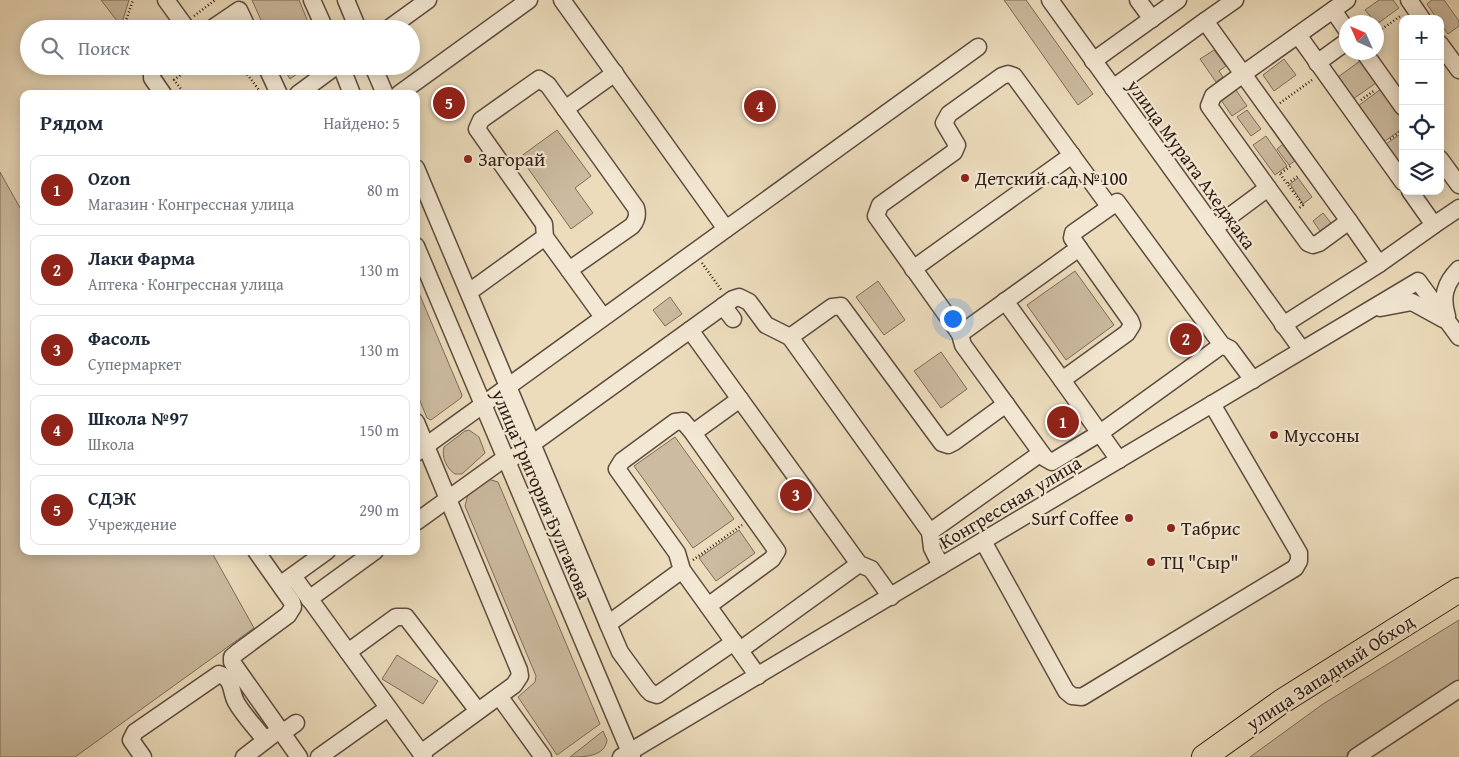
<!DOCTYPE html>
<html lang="ru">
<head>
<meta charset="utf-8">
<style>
	:root { --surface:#fff; --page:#f6f6f7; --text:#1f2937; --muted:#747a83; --line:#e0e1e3; --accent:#8f2418 }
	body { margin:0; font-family:"Gentium Book Plus",serif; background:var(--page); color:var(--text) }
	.controls { position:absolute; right:15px; top:15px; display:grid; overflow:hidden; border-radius:10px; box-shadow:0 2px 12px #0003 }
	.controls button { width:45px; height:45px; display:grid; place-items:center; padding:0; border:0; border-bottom:1px solid var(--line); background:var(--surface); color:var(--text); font:25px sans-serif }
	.compass { position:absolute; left:1339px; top:15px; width:45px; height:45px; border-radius:50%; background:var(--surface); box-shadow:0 2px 12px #0003; rotate:315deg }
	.you { position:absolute; left:952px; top:318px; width:18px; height:18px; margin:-12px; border:4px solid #fff; border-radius:50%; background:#1a73e8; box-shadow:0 0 0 8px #1a73e833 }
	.badge { display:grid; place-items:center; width:32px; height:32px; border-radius:50%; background:var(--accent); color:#fff; font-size:16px; font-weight:700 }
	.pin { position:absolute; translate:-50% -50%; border:2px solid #fff; box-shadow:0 1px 5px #0006 }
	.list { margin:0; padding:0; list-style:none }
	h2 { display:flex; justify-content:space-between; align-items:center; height:65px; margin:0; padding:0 20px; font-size:21px }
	h2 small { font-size:16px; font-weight:400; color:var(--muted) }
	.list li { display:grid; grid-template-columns:32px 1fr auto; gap:15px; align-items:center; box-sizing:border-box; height:70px; margin:0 10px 10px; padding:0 10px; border:1px solid var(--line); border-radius:10px }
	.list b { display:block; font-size:19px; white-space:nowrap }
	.list p { margin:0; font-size:16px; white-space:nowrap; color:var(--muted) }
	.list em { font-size:16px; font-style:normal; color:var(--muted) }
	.icon { flex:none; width:28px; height:28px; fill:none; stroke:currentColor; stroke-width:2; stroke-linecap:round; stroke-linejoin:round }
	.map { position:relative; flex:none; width:1459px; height:757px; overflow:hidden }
	.search { position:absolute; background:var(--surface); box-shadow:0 2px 12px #0003; left:20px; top:20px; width:400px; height:55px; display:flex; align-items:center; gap:12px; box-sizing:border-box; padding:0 18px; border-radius:28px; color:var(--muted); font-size:19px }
	.panel { position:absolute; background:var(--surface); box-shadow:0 2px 12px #0003; left:20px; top:90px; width:400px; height:465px; border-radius:10px }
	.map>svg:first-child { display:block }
	.green { fill:#ccbba0; stroke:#7d6c5a }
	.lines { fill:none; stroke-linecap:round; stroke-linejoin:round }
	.minor-casing { stroke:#5e4c3f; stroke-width:19 }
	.highway-casing { stroke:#2e1c15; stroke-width:26 }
	.path { stroke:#2e1c15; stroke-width:2.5; stroke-dasharray:1 2.5; stroke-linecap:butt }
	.minor { stroke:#f3e8d3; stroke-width:16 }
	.highway { stroke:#ecdcbc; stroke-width:24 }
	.poi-dot { fill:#8f2418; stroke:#f3e8d3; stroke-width:2 }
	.labels { text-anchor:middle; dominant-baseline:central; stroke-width:4.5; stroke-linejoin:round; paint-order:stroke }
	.poi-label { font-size:19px; fill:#2e1c15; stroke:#f3e8d3; text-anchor:start }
	.street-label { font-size:19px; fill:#2e1c15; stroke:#f3e8d3 }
</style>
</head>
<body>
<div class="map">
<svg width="1459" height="757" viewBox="0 0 1459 757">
	<rect width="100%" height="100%" fill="#ecdcbc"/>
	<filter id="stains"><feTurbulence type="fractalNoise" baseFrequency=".004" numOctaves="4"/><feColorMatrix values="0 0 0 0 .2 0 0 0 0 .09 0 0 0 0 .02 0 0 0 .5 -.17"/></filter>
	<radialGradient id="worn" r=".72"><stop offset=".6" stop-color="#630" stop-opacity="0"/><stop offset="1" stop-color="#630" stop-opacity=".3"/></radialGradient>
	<g class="green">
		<polygon points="101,0 129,0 121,26"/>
		<polygon points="252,0 299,0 311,29 265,29"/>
		<polygon points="1004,0 1026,0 1093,94 1078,105"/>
		<polygon points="1379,0 1393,0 1399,8 1377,24 1365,10"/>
		<polygon points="1432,0 1444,0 1459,21 1459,26 1448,34 1440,23 1440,19 1437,19 1427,4"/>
		<polygon points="1214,50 1226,66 1219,71 1223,77 1216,82 1200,59"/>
		<polygon points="1284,59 1296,75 1274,91 1263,75"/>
		<polygon points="1360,61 1376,83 1353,99 1338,77"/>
		<polygon points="282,66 308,66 290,79"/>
		<polygon points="1381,89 1403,120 1403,128 1384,142 1358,106"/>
		<polygon points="1236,90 1247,106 1232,116 1221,100"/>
		<polygon points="1247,110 1261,129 1251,136 1237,117"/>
		<polygon points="557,130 591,176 575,188 593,213 571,229 520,157"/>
		<polygon points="1403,132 1403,168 1386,144"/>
		<polygon points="1266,136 1287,166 1275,175 1253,145"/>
		<polygon points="1287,141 1299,158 1289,165 1277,149"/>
		<polygon points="0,172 24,215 24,551 211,551 254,628 75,757 0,757"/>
		<polygon points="1298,178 1312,197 1303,204 1290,184"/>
		<polygon points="1323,213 1331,223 1320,231 1313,221"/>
		<polygon points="1075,271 1114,325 1066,360 1027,305"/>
		<polygon points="878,281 905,320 884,335 856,297"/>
		<polygon points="416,286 462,395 461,398 431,420 427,418 416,391"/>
		<polygon points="670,297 682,314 665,326 653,310"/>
		<polygon points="941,352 967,389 941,408 914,371"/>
		<path d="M469 430 479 437 485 453 462 474H455C447 469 441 457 444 447L465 431Z"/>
		<polygon points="675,437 734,519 693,548 634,466"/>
		<polygon points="488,479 498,482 600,724 557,755 518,697 535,682 536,676 465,506 468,494"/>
		<polygon points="739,530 755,553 716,581 699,558"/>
		<polygon points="1459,620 1459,692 1353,757 1250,757 1323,704"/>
		<polygon points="397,655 438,681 423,704 382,679"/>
		<path d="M603 731 607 740C605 757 583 757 570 757Z"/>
	</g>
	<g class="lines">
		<defs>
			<g id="minor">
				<polyline points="166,0 187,29"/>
				<polyline points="312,0 325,29"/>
				<polyline points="346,0 358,29"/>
				<polyline points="562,0 726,229"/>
				<polyline points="1050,0 1302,350"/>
				<polyline points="1138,0 1152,19"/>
				<polyline points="1235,0 1205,21 1243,74 1213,96 1209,106 1268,188"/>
				<polyline points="1347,0 1243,74 1349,221"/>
				<polyline points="1409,0 1422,19"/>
				<polyline points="1333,10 1346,29"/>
				<polyline points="211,29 239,10 248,29"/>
				<polyline points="388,29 428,0"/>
				<polyline points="1298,35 1403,182"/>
				<polyline points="1440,44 1459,70"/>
				<polyline points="1364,52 1403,107"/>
				<polyline points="1093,61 1178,0"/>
				<polyline points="1317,63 1346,42"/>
				<polyline points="158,66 152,72 152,78 163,94"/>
				<polyline points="266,66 279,94"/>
				<polyline points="341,66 352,94"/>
				<polyline points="373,66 385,94"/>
				<polyline points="1113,88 1205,21"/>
				<polyline points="298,94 336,66"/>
				<polyline points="399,94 529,0"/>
				<polyline points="565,109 615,73"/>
				<polyline points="1440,159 1459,185"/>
				<polyline points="416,168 608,624"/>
				<polyline points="1434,225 1459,208"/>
				<polyline points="1214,228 1268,188 1308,243 1313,245 1319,243 1349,221 1379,264 1283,325"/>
				<polyline points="416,246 632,757"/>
				<polyline points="1379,264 1434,225 1410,191"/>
				<polyline points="913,269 1072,155"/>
				<polyline points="569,270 603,317"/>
				<path d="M469 292 545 237 544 224 477 129 481 120 539 79 548 85 636 208C638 215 637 220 632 226L569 270 545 237"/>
				<polyline points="1005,301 1062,380 1127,333 1132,325 1130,320 1079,248"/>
				<polyline points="723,306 733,319"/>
				<polyline points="1380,308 1412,302 1443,319"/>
				<path d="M1447 316C1441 297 1445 283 1459 269"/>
				<polyline points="690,330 859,564 871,569 891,597"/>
				<polyline points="960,334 876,216 880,205 954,152 957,145 944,123 949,114 1002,76 1008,74 1014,76 1109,206"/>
				<polyline points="1222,345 1100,433 1052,462 1045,458 963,345 960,334 1079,248 1072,238 1073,233 1117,202 1222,345 1230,349 1253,380"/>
				<polyline points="1062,380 1119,460"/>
				<polyline points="416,422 519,670 520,676 514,685 421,753"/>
				<polyline points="693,433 683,421 675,422 622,461 617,469 677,553 682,570 708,606 772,559 777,551 693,433 740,399"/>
				<polyline points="416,453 978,47"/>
				<polyline points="507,462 733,299 739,297 749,302 766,325 790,337"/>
				<polyline points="416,522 505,458"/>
				<polyline points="930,532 790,337 832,307 841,306 942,443 948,445 954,442 1006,404"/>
				<polyline points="983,541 1066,691 1072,696 1082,697 1295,568 1299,561 1299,553 1212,404"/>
				<polyline points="256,551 292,602 293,607 288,615 238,652 232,657 232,662 299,757"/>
				<polyline points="941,566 932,548 930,532 1041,453"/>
				<polyline points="682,570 608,624 620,652 647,689 651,693 657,695 734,642"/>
				<polyline points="293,576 424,757"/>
				<polyline points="284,582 327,551"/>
				<polyline points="309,599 375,551"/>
				<polyline points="708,606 758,676"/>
				<polyline points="740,650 859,564"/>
				<polyline points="348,652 396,617 406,617 478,711"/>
				<polyline points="499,696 543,757"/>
				<polyline points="282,733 296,723"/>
				<path d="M143 757 131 740 135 732 219 674C234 679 230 691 236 702 244 716 256 728 265 740"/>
				<polyline points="244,757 274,734"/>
				<polyline points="319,757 388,708"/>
				<polyline points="621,757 1418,281 1459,337"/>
				<polyline points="1356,757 1459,689"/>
			</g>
			<polyline id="highway" points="1204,757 1281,702 1459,590"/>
		</defs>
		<use href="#minor" class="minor-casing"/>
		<use href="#highway" class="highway-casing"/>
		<g class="path">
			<polyline points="194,16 215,0"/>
			<polyline points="123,29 133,0"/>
			<polyline points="1376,33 1402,15"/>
			<polyline points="241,66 262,94"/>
			<polyline points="185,94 174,80 192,66"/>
			<polyline points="1361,100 1375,90"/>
			<polyline points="1280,103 1312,80"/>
			<polyline points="1390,139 1403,130"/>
			<polyline points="1281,173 1292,165"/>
			<polyline points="1280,174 1303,205 1299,208"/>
			<polyline points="1288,183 1298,176"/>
			<polyline points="702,263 722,291"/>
			<polyline points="693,560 742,525"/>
		</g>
		<use href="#minor" class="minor"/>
		<use href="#highway" class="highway"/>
	</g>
	<g class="poi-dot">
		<circle cx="468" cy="159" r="5"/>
		<circle cx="965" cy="178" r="5"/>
		<circle cx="1274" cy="435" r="5"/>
		<circle cx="1129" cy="518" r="5"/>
		<circle cx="1171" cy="528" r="5"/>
		<circle cx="1151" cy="562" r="5"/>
	</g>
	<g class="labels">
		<g class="poi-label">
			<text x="478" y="159">Загорай</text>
			<text x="975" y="178">Детский сад №100</text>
			<text x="1284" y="435">Муссоны</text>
			<text x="1119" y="518" text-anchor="end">Surf Coffee</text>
			<text x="1181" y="528">Табрис</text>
			<text x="1161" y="562">ТЦ "Сыр"</text>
		</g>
		<g class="street-label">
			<text transform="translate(1192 164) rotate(54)">улица Мурата Ахеджака</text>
			<text transform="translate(542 494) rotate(67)">улица Григория Булгакова</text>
			<text transform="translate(1010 502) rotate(-31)">Конгрессная улица</text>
			<text transform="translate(1330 672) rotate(-33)">улица Западный Обход</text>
		</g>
	</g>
	<rect width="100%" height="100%" filter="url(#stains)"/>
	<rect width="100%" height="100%" fill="url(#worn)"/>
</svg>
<div class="controls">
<button>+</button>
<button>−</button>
<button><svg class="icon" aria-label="locate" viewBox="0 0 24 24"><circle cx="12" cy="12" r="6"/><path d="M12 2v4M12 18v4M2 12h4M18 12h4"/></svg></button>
<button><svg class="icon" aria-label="layers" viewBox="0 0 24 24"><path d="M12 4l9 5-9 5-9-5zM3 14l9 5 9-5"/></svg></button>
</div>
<svg class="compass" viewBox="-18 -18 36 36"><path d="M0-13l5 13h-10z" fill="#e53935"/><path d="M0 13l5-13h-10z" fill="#747a83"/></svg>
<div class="you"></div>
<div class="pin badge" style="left:1063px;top:422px">1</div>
<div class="pin badge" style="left:1186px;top:339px">2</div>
<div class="pin badge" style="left:796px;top:495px">3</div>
<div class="pin badge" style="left:760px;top:106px">4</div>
<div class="pin badge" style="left:449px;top:103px">5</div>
<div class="search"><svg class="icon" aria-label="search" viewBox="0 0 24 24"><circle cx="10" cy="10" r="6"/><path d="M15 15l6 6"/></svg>Поиск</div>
<section class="panel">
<h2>Рядом<small>Найдено: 5</small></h2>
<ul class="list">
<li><span class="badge">1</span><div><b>Ozon</b><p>Магазин · Конгрессная улица</p></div><em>80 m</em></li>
<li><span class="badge">2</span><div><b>Лаки Фарма</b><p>Аптека · Конгрессная улица</p></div><em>130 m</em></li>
<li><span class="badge">3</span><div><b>Фасоль</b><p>Супермаркет</p></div><em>130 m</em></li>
<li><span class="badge">4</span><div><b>Школа №97</b><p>Школа</p></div><em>150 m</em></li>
<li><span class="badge">5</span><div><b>СДЭК</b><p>Учреждение</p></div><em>290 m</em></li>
</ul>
</section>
</div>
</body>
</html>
